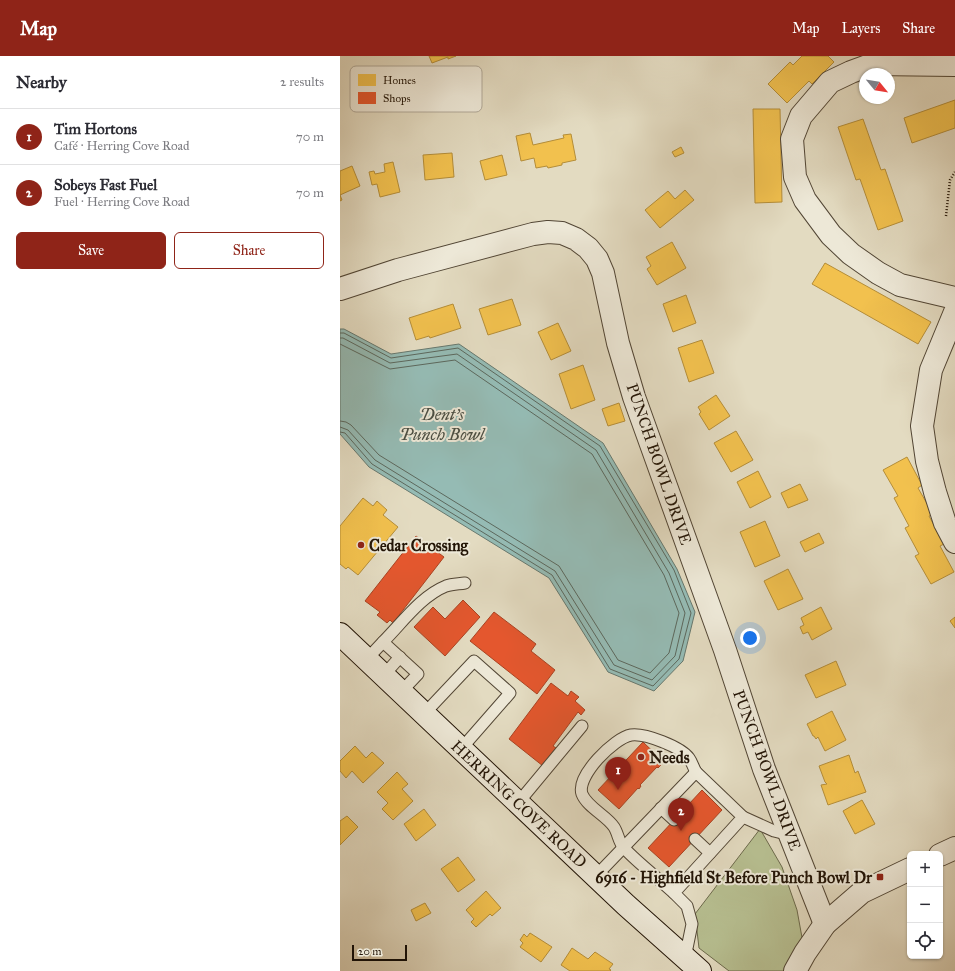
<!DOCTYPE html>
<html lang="en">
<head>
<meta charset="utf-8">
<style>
	:root { --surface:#fff; --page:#f2f2f3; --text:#2b2b33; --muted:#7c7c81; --line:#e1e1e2; --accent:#8f2418 }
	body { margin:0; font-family:"IM FELL Great Primer",serif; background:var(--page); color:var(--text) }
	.controls { position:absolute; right:12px; bottom:12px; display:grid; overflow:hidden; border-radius:6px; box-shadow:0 1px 3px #0004 }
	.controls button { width:36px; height:36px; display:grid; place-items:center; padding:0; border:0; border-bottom:1px solid var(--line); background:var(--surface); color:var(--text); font:20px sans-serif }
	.compass { position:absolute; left:519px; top:12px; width:36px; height:36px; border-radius:50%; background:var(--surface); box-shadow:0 1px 3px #0004; rotate:120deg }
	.scale { position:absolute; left:12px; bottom:10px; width:55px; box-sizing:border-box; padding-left:4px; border:2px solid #221406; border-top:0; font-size:11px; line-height:14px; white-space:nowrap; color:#221406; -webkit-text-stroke:3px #ede8d7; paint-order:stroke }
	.you { position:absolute; left:410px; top:582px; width:14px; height:14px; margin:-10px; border:3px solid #fff; border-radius:50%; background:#1a73e8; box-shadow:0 0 0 6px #1a73e833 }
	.badge { display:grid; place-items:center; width:26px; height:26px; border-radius:50%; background:var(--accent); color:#fff; font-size:13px; font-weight:700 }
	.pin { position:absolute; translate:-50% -33px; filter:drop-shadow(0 1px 2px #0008) }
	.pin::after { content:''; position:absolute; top:21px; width:14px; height:12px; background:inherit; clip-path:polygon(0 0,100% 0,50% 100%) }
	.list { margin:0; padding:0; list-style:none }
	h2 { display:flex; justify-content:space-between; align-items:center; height:52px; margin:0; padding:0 16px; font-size:17px }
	h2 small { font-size:13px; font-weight:400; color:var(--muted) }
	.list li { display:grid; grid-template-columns:26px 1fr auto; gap:12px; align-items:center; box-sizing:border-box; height:56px; padding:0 16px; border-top:1px solid var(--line) }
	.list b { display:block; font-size:15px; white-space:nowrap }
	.list p { margin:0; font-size:13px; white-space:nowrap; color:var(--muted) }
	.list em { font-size:13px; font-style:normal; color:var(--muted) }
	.actions { display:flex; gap:8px; padding:12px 16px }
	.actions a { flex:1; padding:9px 0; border:1px solid var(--accent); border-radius:6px; text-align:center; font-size:14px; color:var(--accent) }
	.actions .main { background:var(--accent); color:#fff }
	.icon { flex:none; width:22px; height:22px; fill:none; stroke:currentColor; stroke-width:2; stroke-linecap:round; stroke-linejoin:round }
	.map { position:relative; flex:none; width:615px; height:915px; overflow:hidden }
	header { display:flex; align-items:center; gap:24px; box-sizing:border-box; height:56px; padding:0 20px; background:var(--accent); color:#fff }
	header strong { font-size:19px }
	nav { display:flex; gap:22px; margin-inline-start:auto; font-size:14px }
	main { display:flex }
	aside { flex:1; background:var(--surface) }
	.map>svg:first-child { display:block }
	.green { fill:#b7bf91; stroke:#6c6a4c }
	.water { fill:#95bbb4; stroke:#67786e }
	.homes { fill:#f2c14e; stroke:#b48d38 }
	.shops { fill:#e4572e; stroke:#aa4322 }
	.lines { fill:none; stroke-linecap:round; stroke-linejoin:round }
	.shore { stroke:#5c685d; stroke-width:1 }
	.lane-casing { stroke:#524635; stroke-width:13 }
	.street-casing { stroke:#524635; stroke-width:24 }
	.secondary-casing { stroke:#221406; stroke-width:24 }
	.path { stroke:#221406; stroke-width:2.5; stroke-dasharray:1 2; stroke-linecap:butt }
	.lane { stroke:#ede8d7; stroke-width:11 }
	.street { stroke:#ede8d7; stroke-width:22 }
	.secondary { stroke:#ede8d7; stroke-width:22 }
	.poi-dot { fill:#8f2418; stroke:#ede8d7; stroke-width:1.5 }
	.labels { text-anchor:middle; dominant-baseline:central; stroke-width:4; stroke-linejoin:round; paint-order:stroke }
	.street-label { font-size:16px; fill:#221406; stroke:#ede8d7 }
	.poi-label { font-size:16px; font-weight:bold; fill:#221406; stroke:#ede8d7; text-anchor:start }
	.water-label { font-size:17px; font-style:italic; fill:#4a4e43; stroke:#ede8d7 }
	.key { fill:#ede8d7; stroke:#b0a898; stroke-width:1 }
	.key-label { font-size:11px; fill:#221406 }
</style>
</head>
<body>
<header>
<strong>Map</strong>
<nav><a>Map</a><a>Layers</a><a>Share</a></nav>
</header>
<main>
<aside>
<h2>Nearby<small>2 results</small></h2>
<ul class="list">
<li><span class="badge">1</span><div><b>Tim Hortons</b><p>Café · Herring Cove Road</p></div><em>70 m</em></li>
<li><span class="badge">2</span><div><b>Sobeys Fast Fuel</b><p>Fuel · Herring Cove Road</p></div><em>70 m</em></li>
</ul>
<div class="actions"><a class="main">Save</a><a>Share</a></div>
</aside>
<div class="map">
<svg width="615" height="915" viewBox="0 0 615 915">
	<rect width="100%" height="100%" fill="#e3dbc1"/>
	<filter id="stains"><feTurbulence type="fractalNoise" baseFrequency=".005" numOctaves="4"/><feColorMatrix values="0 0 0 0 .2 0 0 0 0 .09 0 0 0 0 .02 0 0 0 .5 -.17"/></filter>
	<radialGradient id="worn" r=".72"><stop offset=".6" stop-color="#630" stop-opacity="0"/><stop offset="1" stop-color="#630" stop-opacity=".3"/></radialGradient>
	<polygon class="green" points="420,773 442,811 457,854 463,887 446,915 389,915 359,892 355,858"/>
	<polygon class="water" points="0,273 4,273 51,298 119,288 263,387 337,513 355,556 343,605 314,635 268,616 209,522 29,411 0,378"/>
	<g class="homes">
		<polygon points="89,0 116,0 108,3 108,1 92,7"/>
		<polygon points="462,0 488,0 494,6 472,28 469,25 447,47 428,28 450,6 453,9"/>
		<polygon points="615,44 615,72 572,87 564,62"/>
		<polygon points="413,53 440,53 442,146 415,147"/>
		<polygon points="523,63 541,114 545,113 563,165 538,174 520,123 516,124 498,71"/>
		<polygon points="190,77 193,89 224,82 223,79 231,78 236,104 222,107 222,109 208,112 207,110 196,112 194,102 181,105 176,80"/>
		<polygon points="341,91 344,97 335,101 332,96"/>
		<polygon points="112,97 114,121 85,124 83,99"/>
		<polygon points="162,99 167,119 145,124 140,105"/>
		<polygon points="53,106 60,136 40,141 37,128 32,129 29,116 34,115 35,118 45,116 44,108"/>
		<polygon points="12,110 20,130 0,139 2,144 0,145 0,115"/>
		<polygon points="345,134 354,144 320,172 305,154 328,135 335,143"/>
		<polygon points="332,186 346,212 317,229 307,213 311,210 306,201"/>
		<polygon points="485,207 591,266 578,288 472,228"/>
		<polygon points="346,239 356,267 333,276 323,248"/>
		<polygon points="172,243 181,269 148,279 139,253"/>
		<polygon points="113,248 121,272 90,282 89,280 76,284 69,262"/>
		<polygon points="218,267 231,295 211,304 198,276"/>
		<polygon points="362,284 374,317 349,326 338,292"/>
		<polygon points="243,309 255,344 231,353 219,318"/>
		<polygon points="376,339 390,360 369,374 359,358 361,356 358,351"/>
		<polygon points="279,347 285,365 268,370 262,353"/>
		<polygon points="396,375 413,404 391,416 374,387"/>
		<polygon points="567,401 582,429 578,432 593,458 589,460 604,488 600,490 614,516 591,528 575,500 579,498 565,472 569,470 554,442 558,440 543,414"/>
		<polygon points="418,415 431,441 410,452 397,426"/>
		<polygon points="460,428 468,444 448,452 441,437"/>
		<polygon points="23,442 33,450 37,445 47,454 43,459 58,471 18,519 8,511 6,513 0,508 0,470"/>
		<polygon points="425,465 440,500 415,511 400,476"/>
		<polygon points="479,477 484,487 465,496 460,486"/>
		<polygon points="448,513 463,543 438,554 424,525"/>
		<polygon points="481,551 492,573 472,584 468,576 463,578 460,571 464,569 461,562"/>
		<polygon points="615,561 615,572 610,565"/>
		<polygon points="496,605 506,629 476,642 465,619"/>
		<polygon points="492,655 506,684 485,695 478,681 476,683 474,680 473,680 467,668"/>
		<polygon points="15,690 26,702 32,696 44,707 23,727 12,715 6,722 0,715 0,705"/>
		<polygon points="509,699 515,717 518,715 526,736 488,749 481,729 487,728 485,726 479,710"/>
		<polygon points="57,716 68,728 62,733 73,745 53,764 42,753 48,747 37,736"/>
		<polygon points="522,744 535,768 515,778 503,755"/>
		<polygon points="84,753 96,769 76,785 64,768"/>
		<polygon points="7,760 18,771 0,789 0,765"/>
		<polygon points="118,801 135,824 118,836 101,813"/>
		<polygon points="146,835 161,852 152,860 150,858 136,871 131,866 134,863 126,854"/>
		<polygon points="85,847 91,857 76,865 71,854"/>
		<polygon points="190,877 212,891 201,906 180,891 183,887 180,884 184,878 187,881"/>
		<polygon points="232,892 248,903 255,896 273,908 269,913 271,914 270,915 230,915 221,909"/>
	</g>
	<g class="shops">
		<polygon points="76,480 104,501 53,567 50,564 47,567 37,559 40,556 25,545"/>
		<polygon points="123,544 140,561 105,600 74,571 93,551 105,563"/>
		<polygon points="154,556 196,588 191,595 215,614 197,638 130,585"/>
		<polygon points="211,627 228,640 231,635 239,641 235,645 245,654 241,659 238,656 213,690 216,692 203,710 169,683"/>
		<polygon points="303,686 323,705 320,708 321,709 318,712 317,711 300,729 301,730 299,733 298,732 279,753 258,734"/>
		<polygon points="362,734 382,754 329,811 308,792"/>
	</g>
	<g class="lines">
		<g class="shore">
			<polyline points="0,277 4,277 51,302 118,292 260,390 334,514 351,557 339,603 313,630 270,613 212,519 32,408 5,377 0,376"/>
			<polyline points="0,282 3,282 50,307 117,298 256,394 329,517 345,557 335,600 312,624 274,609 215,515 35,404 8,374 0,371"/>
			<polyline points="0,288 50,313 115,304 252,398 324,519 339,557 329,597 310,617 278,604 219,510 39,399 11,369 6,366 0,365"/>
		</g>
		<defs>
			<g id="lane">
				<path d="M43 586C62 567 81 540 106 530 112 528 119 528 125 527"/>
				<polyline points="27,603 43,586 78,618 61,636"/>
				<polyline points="44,619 60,601"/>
				<polyline points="84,658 134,605 170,637 121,693"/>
				<polyline points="178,747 242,670"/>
				<polyline points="321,752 334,764"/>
				<polyline points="403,761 434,775 450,779"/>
				<polyline points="355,783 370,797"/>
				<polyline points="255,821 356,716 403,761 334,837 347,850 352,868 345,902"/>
				<path d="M334 837C318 822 299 808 284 792 279 787 278 777 274 771 267 760 247 751 242 738 236 720 274 682 291 679 305 677 341 691 349 702 352 706 353 711 356 716"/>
			</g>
			<g id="street">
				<polyline points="615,9 533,8 511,16 490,26 461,60 452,83 455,121 465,144 491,179 511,198 538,217 560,229 615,242"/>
				<polyline points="0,233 58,214 193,178 208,176 222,177 236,183 248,192 257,203 263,217 278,287 294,341 385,594 424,713 485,868"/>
				<polyline points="615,256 591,314 582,370 587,405 595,436 605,467 615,486"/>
				<polyline points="600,799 615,792"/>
				<polyline points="455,915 465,897 485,868 522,836 570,813"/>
			</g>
			<polyline id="secondary" points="0,578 286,849 360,915"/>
		</defs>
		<use href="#lane" class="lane-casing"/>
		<use href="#street" class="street-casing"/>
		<use href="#secondary" class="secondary-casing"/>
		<polyline class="path" points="606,160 610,124 615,116"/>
		<use href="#lane" class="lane"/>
		<use href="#street" class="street"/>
		<use href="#secondary" class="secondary"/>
	</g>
	<g class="poi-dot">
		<circle cx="21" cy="489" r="4"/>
		<circle cx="301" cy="701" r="4"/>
		<rect x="536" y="817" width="8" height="8" rx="2"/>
	</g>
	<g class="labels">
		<g class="street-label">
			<text transform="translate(319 408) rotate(71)">PUNCH BOWL DRIVE</text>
			<text transform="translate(427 714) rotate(70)">PUNCH BOWL DRIVE</text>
			<text transform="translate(179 748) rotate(43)">HERRING COVE ROAD</text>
		</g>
		<g class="poi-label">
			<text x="29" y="489">Cedar Crossing</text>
			<text x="309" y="701">Needs</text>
			<text x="532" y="821" text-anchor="end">6916 - Highfield St Before Punch Bowl Dr</text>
		</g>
		<g class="water-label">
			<text x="102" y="358">Dent's<tspan x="102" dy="20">Punch Bowl</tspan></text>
		</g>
	</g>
	<rect x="10" y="10" width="132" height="46" rx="6" class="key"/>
	<rect x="18" y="18" width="18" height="12" fill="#f2c14e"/>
	<rect x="18" y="36" width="18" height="12" fill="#e4572e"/>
	<g class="key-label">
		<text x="43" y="28">Homes</text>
		<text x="43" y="46">Shops</text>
	</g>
	<rect width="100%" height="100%" filter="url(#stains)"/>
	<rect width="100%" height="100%" fill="url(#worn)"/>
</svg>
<div class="controls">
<button>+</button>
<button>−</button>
<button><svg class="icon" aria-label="locate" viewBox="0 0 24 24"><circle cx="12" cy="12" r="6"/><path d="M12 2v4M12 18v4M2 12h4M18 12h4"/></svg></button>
</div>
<svg class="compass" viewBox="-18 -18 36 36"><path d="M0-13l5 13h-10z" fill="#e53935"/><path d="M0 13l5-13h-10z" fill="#7c7c81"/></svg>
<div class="scale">20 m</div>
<div class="you"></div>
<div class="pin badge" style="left:278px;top:734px">1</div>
<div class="pin badge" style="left:341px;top:775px">2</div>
</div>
</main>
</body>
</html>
